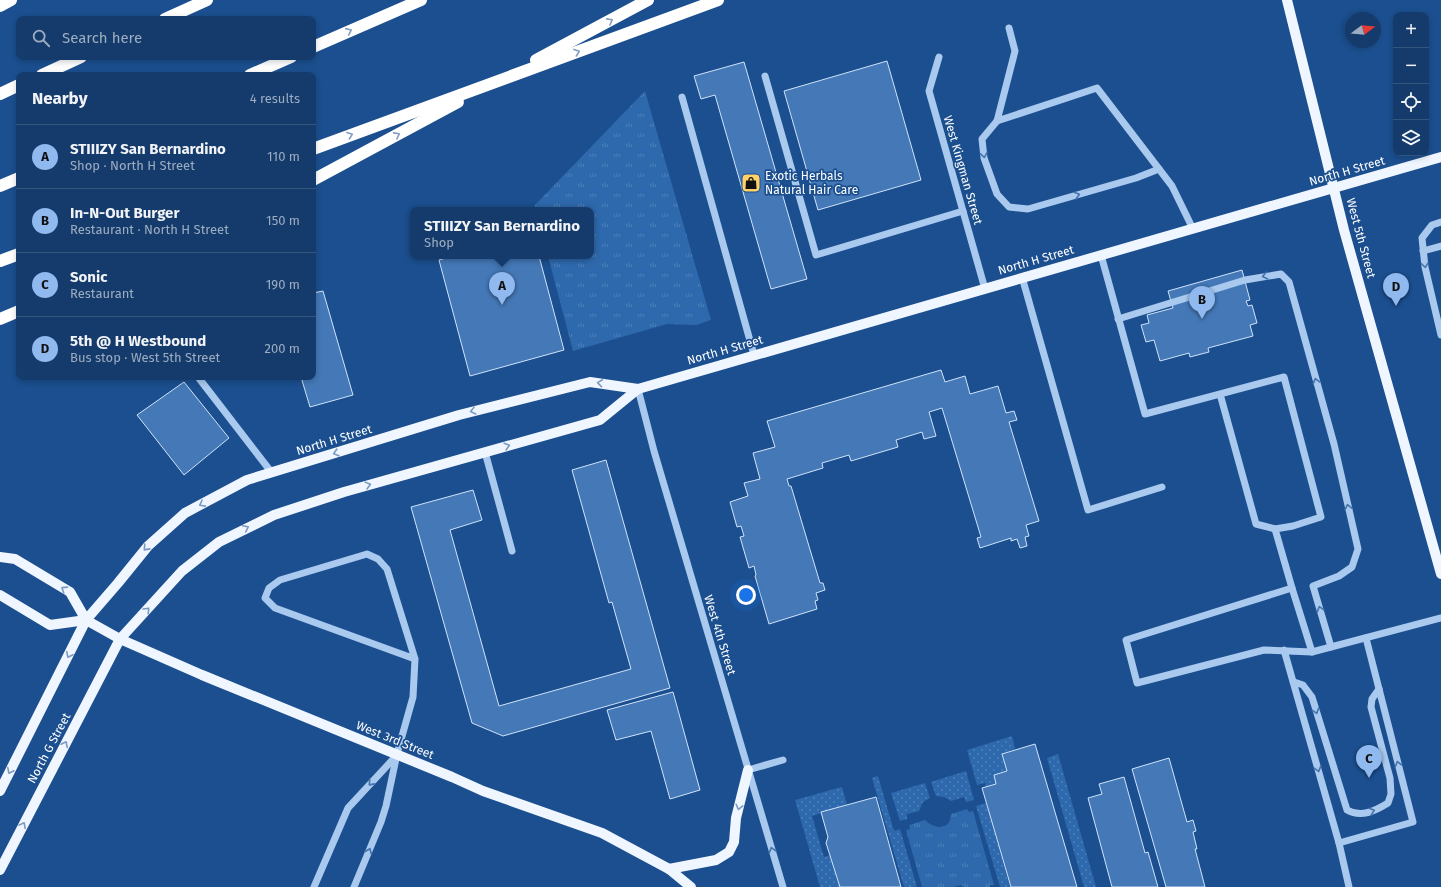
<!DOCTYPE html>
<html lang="en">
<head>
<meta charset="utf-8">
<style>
	:root { --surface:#143b6b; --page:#214673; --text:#f1f3f6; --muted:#9dadc1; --line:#33557e; --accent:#90b9f0 }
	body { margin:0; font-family:"Fira Sans",sans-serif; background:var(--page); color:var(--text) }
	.controls { position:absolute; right:12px; top:12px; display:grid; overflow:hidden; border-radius:8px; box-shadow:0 2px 6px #0003 }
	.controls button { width:36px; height:36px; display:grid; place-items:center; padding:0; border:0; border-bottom:1px solid var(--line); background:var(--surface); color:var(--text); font:20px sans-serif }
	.compass { position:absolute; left:1345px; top:12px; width:36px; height:36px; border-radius:50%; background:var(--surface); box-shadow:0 2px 6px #0003; rotate:74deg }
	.you { position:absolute; left:746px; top:595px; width:14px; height:14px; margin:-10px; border:3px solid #fff; border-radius:50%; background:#1a73e8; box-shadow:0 0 0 6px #1a73e833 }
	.badge { display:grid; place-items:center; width:26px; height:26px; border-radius:50%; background:var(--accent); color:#111; font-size:13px; font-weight:700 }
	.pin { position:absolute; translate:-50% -33px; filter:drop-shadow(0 1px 2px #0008) }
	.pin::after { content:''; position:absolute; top:21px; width:14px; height:12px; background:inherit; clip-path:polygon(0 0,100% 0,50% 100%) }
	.popup { position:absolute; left:410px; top:207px; width:184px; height:52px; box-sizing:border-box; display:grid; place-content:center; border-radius:8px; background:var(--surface); filter:drop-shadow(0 1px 3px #0005); font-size:13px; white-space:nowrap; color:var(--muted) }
	.popup b { font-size:15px; color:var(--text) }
	.popup::after { content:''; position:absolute; left:50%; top:100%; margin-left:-8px; border:8px solid transparent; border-top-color:var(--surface) }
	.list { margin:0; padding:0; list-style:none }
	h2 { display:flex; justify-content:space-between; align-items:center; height:52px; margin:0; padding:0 16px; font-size:17px }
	h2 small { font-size:13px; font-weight:400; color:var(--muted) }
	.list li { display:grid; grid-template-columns:26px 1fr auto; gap:12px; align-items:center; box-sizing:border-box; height:64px; padding:0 16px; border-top:1px solid var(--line) }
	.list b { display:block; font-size:15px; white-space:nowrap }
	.list p { margin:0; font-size:13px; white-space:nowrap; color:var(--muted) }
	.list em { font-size:13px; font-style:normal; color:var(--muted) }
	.icon { flex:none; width:22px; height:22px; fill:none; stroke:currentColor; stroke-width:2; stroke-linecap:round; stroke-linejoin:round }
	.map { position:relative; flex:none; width:1441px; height:887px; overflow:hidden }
	.search { position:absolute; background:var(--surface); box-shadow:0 2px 6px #0003; left:16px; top:16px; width:300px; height:44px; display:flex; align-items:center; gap:10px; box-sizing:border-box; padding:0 14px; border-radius:8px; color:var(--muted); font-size:15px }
	.panel { position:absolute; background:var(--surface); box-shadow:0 2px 6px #0003; left:16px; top:72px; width:300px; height:308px; border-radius:8px }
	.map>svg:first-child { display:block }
	.grass { fill:url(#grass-tufts) }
	.garden { fill:url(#garden-dots) }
	.building { fill:#4478b7; stroke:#cfe3fa }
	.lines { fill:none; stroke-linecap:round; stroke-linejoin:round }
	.minor { stroke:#a9c9ee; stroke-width:7 }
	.major { stroke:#f0f6ff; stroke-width:10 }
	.highway { stroke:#fff; stroke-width:12 }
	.oneway { stroke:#829ec1 }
	.oneway2 { stroke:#4674ac }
	.oneway3 { stroke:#7b9ac1 }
	.labels { text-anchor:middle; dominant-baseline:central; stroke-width:3.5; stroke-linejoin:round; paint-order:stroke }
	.street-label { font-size:12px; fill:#fff; stroke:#1b4f8f }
	.poi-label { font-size:12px; fill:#fff; stroke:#1b4f8f; text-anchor:start }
</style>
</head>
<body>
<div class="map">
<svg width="1441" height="887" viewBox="0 0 1441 887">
	<defs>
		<pattern id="grass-tufts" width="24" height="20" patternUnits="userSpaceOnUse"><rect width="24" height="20" fill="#2e69ad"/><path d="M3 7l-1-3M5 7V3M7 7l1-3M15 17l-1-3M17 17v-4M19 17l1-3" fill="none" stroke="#4d80b9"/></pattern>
		<pattern id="garden-dots" width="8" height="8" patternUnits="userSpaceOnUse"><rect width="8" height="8" fill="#2e69ad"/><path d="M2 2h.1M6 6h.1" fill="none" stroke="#4d80b9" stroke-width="1.8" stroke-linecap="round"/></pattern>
	</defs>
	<rect width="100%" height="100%" fill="#1b4f8f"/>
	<g class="grass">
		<polygon points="645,91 711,320 696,325 667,324 573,351 548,256 591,256 591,210 536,210 535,205"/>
		<path d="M967 809 969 812 973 811 994 885H990V887H964L961 885 954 887H922L906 830 910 829 909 825 925 820C935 830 951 830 951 814Z"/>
	</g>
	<g class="garden">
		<polygon points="1012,736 1015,749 1002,754 1007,771 994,775 996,784 986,787 985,783 977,785 967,750"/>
		<polygon points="1058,754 1096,887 1084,887 1047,758"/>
		<polygon points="966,771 974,800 966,802 964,797 951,801 944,797 936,796 931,782"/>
		<polygon points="878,776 894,831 900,829 917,887 904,887 872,778"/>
		<polygon points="925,783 930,798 923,802 919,811 907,814 907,819 900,821 891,793"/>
		<polygon points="842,787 847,805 812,816 824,857 831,855 840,887 820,887 795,800"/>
		<polygon points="986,803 1010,887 1000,887 976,806"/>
	</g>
	<g class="building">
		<polygon points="887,61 921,180 818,210 784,91"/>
		<polygon points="744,62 807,279 771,289 715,95 701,99 694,76"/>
		<polygon points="453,256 539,256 564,350 470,376 439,260"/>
		<polygon points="1242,270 1250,300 1246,301 1248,306 1252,305 1257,323 1250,325 1253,336 1208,348 1209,352 1190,357 1189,353 1160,361 1154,340 1146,342 1141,325 1149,323 1147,315 1173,308 1168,291"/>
		<polygon points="323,291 353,395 310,407 301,377 313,377 313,293"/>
		<polygon points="941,370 945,382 965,376 970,394 998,386 1006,413 1014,411 1017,420 1009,422 1039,521 1026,525 1029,536 1025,537 1027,546 1020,548 1017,539 1011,541 1011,538 980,548 977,538 981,537 942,408 929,412 936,436 924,439 922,432 896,440 898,447 851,461 849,455 822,463 823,468 787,479 789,486 791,486 820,583 823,583 825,590 816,593 818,600 815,601 817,609 769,624 755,576 756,575 754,566 749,568 740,537 744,536 741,526 737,527 730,502 748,496 744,483 760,479 753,453 775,447 767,421"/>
		<polygon points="184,382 229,438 184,475 137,415"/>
		<polygon points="606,460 670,688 503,736 472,723 411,507 473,490 482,520 450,530 499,706 631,669 612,602 609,603 572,470"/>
		<polygon points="673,692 700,790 670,799 651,731 616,740 607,710"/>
		<polygon points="1035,744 1077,887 1011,887 982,788 996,784 994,775 1007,771 1002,754"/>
		<polygon points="1169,758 1187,822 1193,820 1196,831 1193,832 1197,849 1195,849 1205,887 1166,887 1132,769"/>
		<polygon points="1124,777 1145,853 1148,852 1158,887 1112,887 1088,798 1102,794 1099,784"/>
		<polygon points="876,797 901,887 840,887 826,843 828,837 821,812"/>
	</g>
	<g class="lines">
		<g class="minor">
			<polyline points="1009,28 1015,51 997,121 1097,88 1172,186 1193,229"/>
			<polyline points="939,57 929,91 985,289"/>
			<polyline points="765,76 816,255 963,211"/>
			<polyline points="682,97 754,355"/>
			<polyline points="997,121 982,139 984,158 997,194 1009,207 1028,209 1136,178 1159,169"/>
			<polyline points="1441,222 1432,225 1422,238 1425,267 1441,335"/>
			<polyline points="1423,251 1441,246"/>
			<polyline points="1101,255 1145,414 1284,377 1321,517 1293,526 1275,529 1256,524 1220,394"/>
			<polyline points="1022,277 1088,510 1162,487"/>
			<polyline points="1118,319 1245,280 1281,274 1289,282 1334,444 1358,549 1352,567 1339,576 1313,586 1331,647"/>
			<polyline points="198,377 272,473"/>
			<polyline points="638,389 654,451 783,887"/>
			<polyline points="485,452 512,551"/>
			<polyline points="1275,529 1292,588 1126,640 1137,683 1264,650 1312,652 1441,618"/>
			<polyline points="1292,588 1312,652"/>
			<polyline points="1284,650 1339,843 1349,887"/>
			<path d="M1294 682 1303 685 1312 697 1347 810C1361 818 1375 811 1388 803L1391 794 1390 778 1371 707 1372 699 1379 689"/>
			<polyline points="748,770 783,760"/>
			<polyline points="1339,843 1413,822 1366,638"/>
			<polyline points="314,887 348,808 397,755"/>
			<polyline points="354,887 381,822 386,806 397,754 413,697 415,659 387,569 378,559 367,554 280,580 269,588 265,598 275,608 415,659"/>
		</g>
		<g class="major">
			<polyline points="1287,0 1344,230 1441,574"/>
			<polyline points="0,557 15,559 70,592 86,620 120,639 202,675 452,777 483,791 602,833 669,869 691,887"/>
			<polyline points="0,595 50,625 86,620"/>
			<polyline points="0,791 86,620 118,583 148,546 185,513 247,480 459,415 590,382 638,389"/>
			<polyline points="669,869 716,860 729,852 734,842 736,818 748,770"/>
			<polyline points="0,870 120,639 182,571 219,542 274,515 344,492 600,420 638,389 1441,157"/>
		</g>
		<g class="highway">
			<polyline points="0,6 11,0"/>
			<polyline points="165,19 207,0"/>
			<polyline points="313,47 421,0"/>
			<polyline points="536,60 648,0"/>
			<polyline points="42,75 81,57"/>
			<polyline points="250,75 291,57"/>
			<polyline points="0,94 19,85"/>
			<polyline points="313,149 718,0"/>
			<polyline points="313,180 458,102"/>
			<polyline points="0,186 19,178"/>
			<polyline points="0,261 19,254"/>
			<polyline points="0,319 19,311"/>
		</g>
	</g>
	<defs><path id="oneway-chevron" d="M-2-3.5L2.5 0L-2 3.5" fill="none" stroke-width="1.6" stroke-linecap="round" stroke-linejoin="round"/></defs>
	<g class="oneway">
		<use href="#oneway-chevron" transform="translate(610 21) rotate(-28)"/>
		<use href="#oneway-chevron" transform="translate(349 31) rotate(-24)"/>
		<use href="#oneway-chevron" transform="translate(577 52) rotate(-20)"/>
		<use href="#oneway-chevron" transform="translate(350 135) rotate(-20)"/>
		<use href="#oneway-chevron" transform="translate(397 135) rotate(-28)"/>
	</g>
	<g class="oneway2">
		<use href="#oneway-chevron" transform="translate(984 155) rotate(81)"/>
		<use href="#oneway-chevron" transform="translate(1077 195) rotate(-16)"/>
		<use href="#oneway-chevron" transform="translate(1425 265) rotate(82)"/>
		<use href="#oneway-chevron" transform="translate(1265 276) rotate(168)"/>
		<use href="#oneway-chevron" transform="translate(1316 381) rotate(-105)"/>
		<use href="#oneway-chevron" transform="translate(1348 507) rotate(-103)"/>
		<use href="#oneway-chevron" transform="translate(1320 609) rotate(-106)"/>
		<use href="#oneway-chevron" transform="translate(1316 711) rotate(73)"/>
		<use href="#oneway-chevron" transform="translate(1398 764) rotate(-105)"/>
		<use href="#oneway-chevron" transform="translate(1318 769) rotate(74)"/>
		<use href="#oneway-chevron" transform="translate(371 783) rotate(132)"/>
		<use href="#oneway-chevron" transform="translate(1372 811) rotate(-19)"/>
		<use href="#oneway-chevron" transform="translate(772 850) rotate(-106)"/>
		<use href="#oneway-chevron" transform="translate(369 851) rotate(-67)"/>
	</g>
	<g class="oneway3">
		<use href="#oneway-chevron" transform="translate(600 383) rotate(-172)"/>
		<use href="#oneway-chevron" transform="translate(473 411) rotate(166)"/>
		<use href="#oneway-chevron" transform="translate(507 446) rotate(-16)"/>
		<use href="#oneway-chevron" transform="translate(336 453) rotate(163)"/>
		<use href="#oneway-chevron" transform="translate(368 485) rotate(-15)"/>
		<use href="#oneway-chevron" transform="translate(202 504) rotate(152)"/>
		<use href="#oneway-chevron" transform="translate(246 528) rotate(-26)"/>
		<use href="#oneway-chevron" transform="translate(146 548) rotate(132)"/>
		<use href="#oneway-chevron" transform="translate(64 589) rotate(-147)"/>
		<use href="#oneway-chevron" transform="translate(147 610) rotate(-47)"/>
		<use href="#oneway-chevron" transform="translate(69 655) rotate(117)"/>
		<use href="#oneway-chevron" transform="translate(65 744) rotate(-63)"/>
		<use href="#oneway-chevron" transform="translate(10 771) rotate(117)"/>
		<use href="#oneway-chevron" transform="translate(739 807) rotate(104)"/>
		<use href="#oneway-chevron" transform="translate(23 825) rotate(-62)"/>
	</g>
	<defs>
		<symbol id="shop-square" viewBox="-11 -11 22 22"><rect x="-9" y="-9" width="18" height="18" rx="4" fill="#ffd166" stroke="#1b4f8f"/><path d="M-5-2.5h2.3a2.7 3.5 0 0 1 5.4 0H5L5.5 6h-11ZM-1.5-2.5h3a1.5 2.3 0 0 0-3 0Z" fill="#111"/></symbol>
	</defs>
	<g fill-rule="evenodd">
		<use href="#shop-square" x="740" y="172" width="22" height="22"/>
	</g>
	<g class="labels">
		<g class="street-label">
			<text transform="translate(963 170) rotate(74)">West Kingman Street</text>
			<text transform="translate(1347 171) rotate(-16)">North H Street</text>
			<text transform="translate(1361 238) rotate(75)">West 5th Street</text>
			<text transform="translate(1036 260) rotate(-16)">North H Street</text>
			<text transform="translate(725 350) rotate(-16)">North H Street</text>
			<text transform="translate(334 440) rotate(-17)">North H Street</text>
			<text transform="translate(720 635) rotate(73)">West 4th Street</text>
			<text transform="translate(395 740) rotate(22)">West 3rd Street</text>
			<text transform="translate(49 748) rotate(-62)">North G Street</text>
		</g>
		<g class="poi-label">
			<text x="765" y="176">Exotic Herbals<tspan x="765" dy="14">Natural Hair Care</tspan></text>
		</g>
	</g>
</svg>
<div class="controls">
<button>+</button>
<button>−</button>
<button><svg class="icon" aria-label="locate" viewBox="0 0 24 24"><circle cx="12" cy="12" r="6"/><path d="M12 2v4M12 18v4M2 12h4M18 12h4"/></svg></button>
<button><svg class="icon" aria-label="layers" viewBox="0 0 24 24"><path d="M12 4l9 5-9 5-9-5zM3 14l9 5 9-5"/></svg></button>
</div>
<svg class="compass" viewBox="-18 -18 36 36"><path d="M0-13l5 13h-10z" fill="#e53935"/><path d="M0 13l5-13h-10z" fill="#9dadc1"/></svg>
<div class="you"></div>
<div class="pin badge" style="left:502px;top:305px">A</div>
<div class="popup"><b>STIIIZY San Bernardino</b>Shop</div>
<div class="pin badge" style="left:1202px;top:319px">B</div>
<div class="pin badge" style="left:1369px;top:778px">C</div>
<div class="pin badge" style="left:1396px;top:306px">D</div>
<div class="search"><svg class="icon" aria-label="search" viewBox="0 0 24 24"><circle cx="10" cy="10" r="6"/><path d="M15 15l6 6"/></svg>Search here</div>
<section class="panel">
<h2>Nearby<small>4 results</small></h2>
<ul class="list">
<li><span class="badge">A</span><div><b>STIIIZY San Bernardino</b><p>Shop · North H Street</p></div><em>110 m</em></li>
<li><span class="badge">B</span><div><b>In-N-Out Burger</b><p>Restaurant · North H Street</p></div><em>150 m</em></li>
<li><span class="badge">C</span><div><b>Sonic</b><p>Restaurant</p></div><em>190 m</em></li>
<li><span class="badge">D</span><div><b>5th @ H Westbound</b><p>Bus stop · West 5th Street</p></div><em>200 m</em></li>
</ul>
</section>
</div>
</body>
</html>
